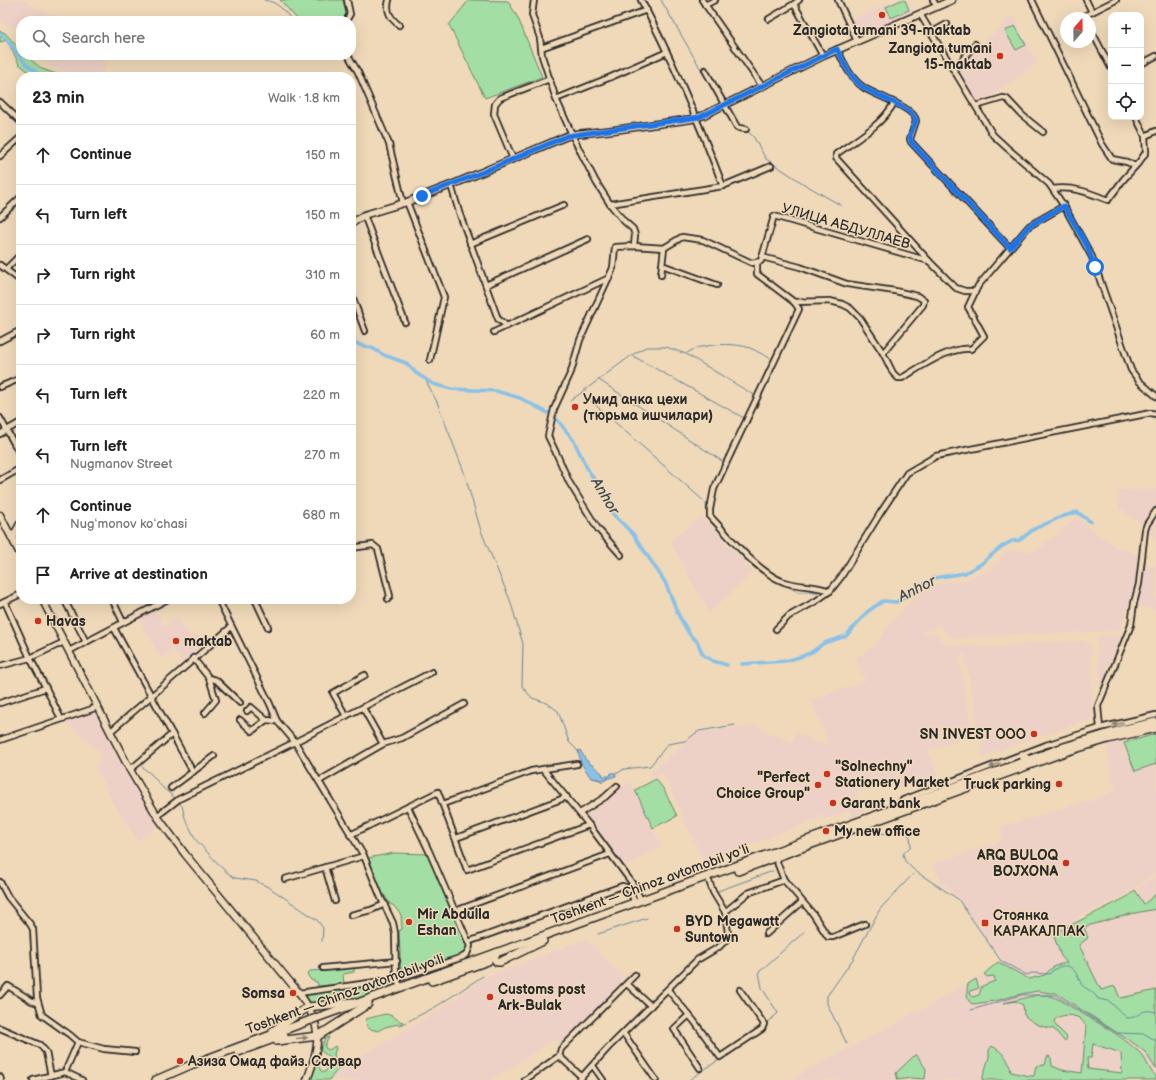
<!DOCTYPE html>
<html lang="en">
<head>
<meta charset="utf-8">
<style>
	:root { --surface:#fff; --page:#f6f6f6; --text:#222; --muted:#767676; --line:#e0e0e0 }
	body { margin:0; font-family:"Balsamiq Sans",sans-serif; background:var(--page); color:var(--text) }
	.controls { position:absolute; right:12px; top:12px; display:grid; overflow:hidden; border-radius:8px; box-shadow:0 4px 16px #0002 }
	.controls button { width:36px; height:36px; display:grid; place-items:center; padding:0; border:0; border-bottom:1px solid var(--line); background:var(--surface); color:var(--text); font:20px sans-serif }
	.compass { position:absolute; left:1060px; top:12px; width:36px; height:36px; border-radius:50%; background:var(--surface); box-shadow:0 4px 16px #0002; rotate:20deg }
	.stop { position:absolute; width:12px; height:12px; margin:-9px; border:3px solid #1a73e8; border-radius:50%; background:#fff }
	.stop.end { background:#1a73e8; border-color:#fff; box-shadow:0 1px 4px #0008 }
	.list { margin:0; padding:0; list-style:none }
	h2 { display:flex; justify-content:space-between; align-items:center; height:52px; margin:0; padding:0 16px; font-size:17px }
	h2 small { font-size:13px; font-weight:400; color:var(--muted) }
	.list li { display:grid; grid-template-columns:26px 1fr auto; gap:12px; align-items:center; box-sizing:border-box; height:60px; padding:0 16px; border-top:1px solid var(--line) }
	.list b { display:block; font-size:15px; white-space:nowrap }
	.list p { margin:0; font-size:13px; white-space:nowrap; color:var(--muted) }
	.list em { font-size:13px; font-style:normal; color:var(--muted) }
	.icon { flex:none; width:22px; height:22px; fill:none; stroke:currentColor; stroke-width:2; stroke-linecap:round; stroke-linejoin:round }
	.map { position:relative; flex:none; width:1156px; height:1080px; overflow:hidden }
	.search { position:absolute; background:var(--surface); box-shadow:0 4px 16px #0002; left:16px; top:16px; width:340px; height:44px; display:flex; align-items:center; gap:10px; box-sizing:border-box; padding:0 14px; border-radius:16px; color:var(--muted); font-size:15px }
	.panel { position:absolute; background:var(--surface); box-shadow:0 4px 16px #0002; left:16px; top:72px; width:340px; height:532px; border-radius:16px }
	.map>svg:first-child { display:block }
	.built { fill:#eed1c6 }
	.green { fill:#a3dfa5; stroke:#678568; fill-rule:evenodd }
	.water { fill:#8ac1e8; stroke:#64859c }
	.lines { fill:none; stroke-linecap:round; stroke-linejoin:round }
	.stream { stroke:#64859c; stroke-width:1 }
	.canal { stroke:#8ac1e8; stroke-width:3.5 }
	.minor-casing { stroke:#2b2b2b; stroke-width:8 }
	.major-casing { stroke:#2b2b2b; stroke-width:9 }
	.highway-casing { stroke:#2b2b2b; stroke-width:10 }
	.minor { stroke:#f0d9b9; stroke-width:4.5 }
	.major { stroke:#f0d9b9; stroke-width:6 }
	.highway { stroke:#f0d9b9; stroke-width:7 }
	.highway-bridge-casing { stroke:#2b2b2b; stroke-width:10; stroke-linecap:butt }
	.highway-bridge { stroke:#f0d9b9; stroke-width:7 }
	.oneway { fill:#8e8272 }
	.route { stroke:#1a73e8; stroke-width:5 }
	.poi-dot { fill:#c8321e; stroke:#f0d9b9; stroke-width:1.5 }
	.labels { text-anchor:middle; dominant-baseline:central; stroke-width:3; stroke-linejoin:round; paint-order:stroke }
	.poi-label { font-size:14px; font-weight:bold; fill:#2b2b2b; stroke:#f0d9b9; text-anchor:start }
	.street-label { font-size:14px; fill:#2b2b2b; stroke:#f0d9b9 }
	.water-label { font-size:15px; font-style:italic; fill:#3e4951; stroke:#f0d9b9 }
</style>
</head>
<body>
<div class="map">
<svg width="1156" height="1080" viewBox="0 0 1156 1080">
	<rect width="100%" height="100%" fill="#f0d9b9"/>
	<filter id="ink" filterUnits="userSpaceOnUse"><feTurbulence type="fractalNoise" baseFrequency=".025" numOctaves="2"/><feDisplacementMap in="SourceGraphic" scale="8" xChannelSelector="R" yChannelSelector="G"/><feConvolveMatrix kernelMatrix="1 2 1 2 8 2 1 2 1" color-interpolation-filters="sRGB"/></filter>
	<g filter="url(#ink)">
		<g class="built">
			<polygon points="0,0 24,0 31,3 34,7 68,21 21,21 21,33 13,27 0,22"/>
			<polygon points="897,0 907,0 913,12 858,37 850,19"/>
			<polygon points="1013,16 1037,62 1021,75 986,100 978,103 955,68 972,50 1002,27 1002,24"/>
			<polygon points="38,55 109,55 100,77 76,77 49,65"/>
			<polygon points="1154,489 1156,490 1156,538 1148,534 1144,526 1119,508 1118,490"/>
			<polygon points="702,516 753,572 709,613 670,541"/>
			<polygon points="1076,518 1116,547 1140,555 1135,584 1120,631 952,638 937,623 933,630 923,630 923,633 935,633 946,644 997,647 1027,643 1084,641 1091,647 1093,719 983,756 965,655 959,656 973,735 929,751 938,775 898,789 893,778 856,793 864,812 851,818 849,811 825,820 823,815 820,818 704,863 663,773 653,778 650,772 698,732 750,726 756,726 792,742 796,732 818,743 828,743 810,700 865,681 856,658 876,644 885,630 921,590 933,587 941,581 955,583 990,570 1000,561 1000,558 1009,550 1036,551"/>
			<polygon points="1144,565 1156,566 1156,610 1136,606 1141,588"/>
			<polygon points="154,608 164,627 180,616 183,626 191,636 199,634 204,646 203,649 185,664 173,650 161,659 138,617"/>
			<polygon points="1122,635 1110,664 1107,665 1107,674 1102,693 1100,693 1100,673 1098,672 1097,636"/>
			<polygon points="90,712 96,713 147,807 159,826 138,841 111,799 112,798 95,768 100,760 101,754 66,723 69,720"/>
			<polygon points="1156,732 1156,872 1124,896 1076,918 1079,924 1126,897 1156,875 1156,1080 791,1080 809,1069 939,1000 1004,962 958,898 945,885 940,883 940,877 933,864 1003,840 1000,827 1095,799 1115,791 1106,744"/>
			<polygon points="630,781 662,847 623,868 585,816"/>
			<polygon points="586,939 625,979 561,1048 556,1039 491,1080 330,1080 345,1063 372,1050 444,1007 483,978"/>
		</g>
		<g class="green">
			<polygon points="280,0 343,0 346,14 342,21 299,21"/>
			<polygon points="469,0 508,1 518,18 542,77 485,98 449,25"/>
			<polygon points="901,0 905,0 909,10 891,18 886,7"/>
			<polygon points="1015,26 1026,45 1016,50 1005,31"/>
			<polygon points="0,31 5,33 21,51 21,55 25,55 42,69 65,77 35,77 19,64 7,40 0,42"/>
			<polygon points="1156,734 1156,764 1135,771 1124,743"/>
			<polygon points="656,779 664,790 677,816 653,828 635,790"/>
			<polygon points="394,853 429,854 467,946 465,954 401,975 399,931 402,929 401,915 393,905 391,905 378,886 368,858"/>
			<path d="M1135 890 1144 904 1156 894V909L1130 914 1084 927 1088 938 1079 945 1101 990 1115 986 1119 996 1121 998 1156 990V1069L1145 1052 1136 1045 1056 993H1050L1038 991 1021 994 995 1001 972 1004C965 999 967 991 968 984L976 979 979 988 970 991 969 993 973 997 979 995 982 986 995 981 994 976 987 977 984 974 998 962 1029 979 1045 975C1051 967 1058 964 1067 963L1061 956 1053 934 1127 897Z"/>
			<polygon points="354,968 354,972 343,974 344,984 318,986 317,982 311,980 307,974 310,971"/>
			<polygon points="392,984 393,987 360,999 314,1004 310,1002 306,995 306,994"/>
			<path d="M1037 995H1048L1060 1000C1085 1016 1116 1031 1138 1051 1147 1058 1148 1070 1156 1076V1080H982L989 1057V1050L992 1046C1004 1053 1009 1059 1011 1072L1029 1076H1034L1036 1066 1045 1065 1047 1057 1049 1056 1051 1058 1052 1066 1062 1070 1082 1073 1086 1026C1084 1023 1082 1020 1079 1018 1072 1014 1058 1014 1054 1021L1056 1026 1067 1037 1066 1040 1064 1041 1054 1029C1042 1027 1033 1024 1024 1015L1023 1005 1016 1001 1004 1003ZM1093 1044 1121 1053 1122 1073 1088 1069 1087 1058H1091Z"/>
			<path d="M385 1014C395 1015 395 1020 403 1022V1023L385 1027 378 1031 370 1029 367 1027 366 1019Z"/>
			<polygon points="329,1037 325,1045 325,1048 329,1050 335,1046 336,1048 334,1054 336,1063 340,1060 344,1059 344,1062 329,1080 311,1080 317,1064 322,1072 325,1072 330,1065 329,1057 320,1050 325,1038"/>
			<polygon points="916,1054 926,1069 925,1079 911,1078 898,1080 896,1073"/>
		</g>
		<polygon class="water" points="580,750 586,760 602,773 603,776 610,776 611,773 615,773 616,776 602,780 591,778 581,763 578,751"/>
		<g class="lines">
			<g class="stream">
				<path d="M264 0C278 2 284 10 292 21"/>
				<polyline points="661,0 721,104"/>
				<polyline points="348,59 363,90 383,139"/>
				<polyline points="723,108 731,121"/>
				<polyline points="736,128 738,131 748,132 753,136 766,159 804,184 842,206"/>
				<path d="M687 353C691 351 696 347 701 347 716 344 735 343 750 348 757 351 763 355 770 358"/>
				<polyline points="633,356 744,418"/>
				<polyline points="425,379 437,402 464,472 481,531 510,600 523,644 522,686 532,698 547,703 558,711 569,742 579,752"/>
				<polyline points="599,380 722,461"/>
				<polyline points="582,393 706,503 707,518 748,563 765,574"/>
				<polyline points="570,401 632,355 646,347 666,347 686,354 754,395"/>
				<polyline points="556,418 557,416"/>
				<polyline points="775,580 798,592 819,592"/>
				<polyline points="142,767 151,774 163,788 175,798"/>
				<polyline points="615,773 618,773 624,769 650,766 668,744 685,741 699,731 735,725"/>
				<polyline points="596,778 603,782 608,778"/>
				<polyline points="179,802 182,806 185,818 196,840 221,867 230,875 235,878 256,881 270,888 317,920 323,928 322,941"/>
				<path d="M868 831 887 834H893L895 832H906L910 837 911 846 903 854 905 861 915 871 958 899 1001 961 1027 975 1032 973 1049 974C1061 963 1071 962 1079 978 1079 979 1081 983 1081 984 1086 990 1093 990 1098 999L1109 1001 1127 1018C1142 1018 1138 1007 1156 1012"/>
				<polyline points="718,891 773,871"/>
				<polyline points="598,934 647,918"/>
				<polyline points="971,1010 1022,995 1055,995 1117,1033 1145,1034 1156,1041"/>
				<polyline points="766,1024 778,1013 762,988 759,972 804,932"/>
				<polyline points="399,1026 437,1006 483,976"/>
				<polyline points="847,1044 827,1004 827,996 853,959 880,909 915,872"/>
				<polyline points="689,1080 720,1059"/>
			</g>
			<g class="canal">
				<polyline points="0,34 5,38 26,64 42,77 54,76 57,77"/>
				<polyline points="351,340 360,345 372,348 384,355 406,363 416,373 433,384 451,389 496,391 520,398 548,413"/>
				<polyline points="555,417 574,441 587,468 602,492 613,514 633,534 665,582 679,616 690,635 697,641 703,655 713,661 727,665"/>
				<polyline points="742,664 785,661 800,657 812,652 824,643 846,636 867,612 883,601 897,602 934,578 965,573 981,564 1001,547 1012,541 1020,540 1034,529 1061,517 1077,512 1091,522"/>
			</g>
			<defs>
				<g id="minor">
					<path d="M389 0C386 11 390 18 399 25"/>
					<polyline points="534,0 532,15 540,38 542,56 556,99 575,141 596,182 610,204 624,221 633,229 635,235 634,246"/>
					<path d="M641 0C673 60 699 123 723 186"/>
					<polyline points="702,0 762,86"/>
					<polyline points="838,0 857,41"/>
					<polyline points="933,0 937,7"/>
					<polyline points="1032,0 1102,144 1112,159 1127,162 1135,166"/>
					<polyline points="1086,0 1092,12"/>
					<polyline points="794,4 799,0"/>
					<polyline points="705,5 715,0"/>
					<polyline points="920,14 993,135 1006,147 1049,184 1064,206 1092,257 1131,370 1139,381 1156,396"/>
					<polyline points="1085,18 1084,16 1116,0"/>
					<polyline points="769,19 794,4 823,56"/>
					<polyline points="346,21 350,14 347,0"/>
					<polyline points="1090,28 1111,68"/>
					<polyline points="931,33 947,24"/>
					<polyline points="541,48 647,10"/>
					<path d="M837 49C844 63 850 78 863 87 875 96 915 107 916 121L910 139 911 142 1010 248"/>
					<polyline points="348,55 358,72 389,144 403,203"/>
					<polyline points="1141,64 1156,56"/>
					<polyline points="952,68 958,65 975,44"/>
					<polyline points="705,70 737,127 739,128 746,129"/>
					<polyline points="556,99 611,77 667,52"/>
					<polyline points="0,102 21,122"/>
					<path d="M894 103C882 125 856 140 836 154V158L929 261 956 288 965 291H975"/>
					<polyline points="976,106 1003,98 1007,99 1022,115 1043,132"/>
					<polyline points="1145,136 1156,131"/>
					<polyline points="0,156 21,137"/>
					<polyline points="513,159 494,114 495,104 500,98 550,79"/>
					<polyline points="451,185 459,212 498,319 507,326"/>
					<path d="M1053 189C1073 186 1090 193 1108 200L1123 180 1140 161 1146 152 1145 136 1136 117"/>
					<polyline points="407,202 444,297 430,360"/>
					<polyline points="610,204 723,186 771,166"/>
					<polyline points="364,215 405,322"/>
					<polyline points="0,217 21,197"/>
					<polyline points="470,244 564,205"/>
					<polyline points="762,257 800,267 847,284 895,291 917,296 924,300 923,305 883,353"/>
					<path d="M757 262V274L794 302 799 309 714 489 710 509V516C730 537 757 572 784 582 799 587 816 585 830 591"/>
					<polyline points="0,265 21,281"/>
					<polyline points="662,265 717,285"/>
					<polyline points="6,269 21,254"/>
					<polyline points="661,275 664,248"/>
					<polyline points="486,285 588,239"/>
					<polyline points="351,293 365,331"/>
					<path d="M794 302 830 301 842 304 850 308 860 318 883 353 893 373 898 378H902C919 368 950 346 971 349L984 336 968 307 978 286 1029 226 1064 206"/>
					<polyline points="494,332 609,278"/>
					<polyline points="0,341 21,330"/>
					<polyline points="0,387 19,379"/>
					<polyline points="0,418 21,456"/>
					<polyline points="0,434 21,422"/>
					<polyline points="0,480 21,468"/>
					<polyline points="351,548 373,545 378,549 390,596 388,599"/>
					<polyline points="621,555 598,529 588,513 569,482 558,457 548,436 554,409 571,372 580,340 613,268 615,247 634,246 664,248 682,237 703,240 752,263 761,261 774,216 929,261"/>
					<polyline points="64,599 86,642"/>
					<polyline points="112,599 123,622"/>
					<polyline points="218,599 270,704 277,721 295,742 364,856 381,898 393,923 395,933 396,979 401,987"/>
					<polyline points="255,599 268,627"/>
					<polyline points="5,602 30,658 46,688 61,719"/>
					<polyline points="0,604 21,594"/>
					<polyline points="114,628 193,772"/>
					<polyline points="776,629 789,616 816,601 830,591 841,577 881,512 907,473 936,456 1151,413 1156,414"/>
					<polyline points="69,651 168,599"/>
					<polyline points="193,658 209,678 216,700 205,713"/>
					<polyline points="0,666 30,658 64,642"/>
					<polyline points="209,678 216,680 240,703"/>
					<polyline points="0,703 46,688"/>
					<polyline points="363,708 383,744"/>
					<polyline points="247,711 251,707 266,720 277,721"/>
					<polyline points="346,716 333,693 365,675"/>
					<polyline points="240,720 252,731 266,720"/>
					<polyline points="1100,728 1098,706 1131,625 1134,603 1139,584 1145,530 1147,524 1156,511"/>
					<polyline points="111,731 231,627"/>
					<polyline points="0,740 98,707"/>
					<polyline points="543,769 589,825 635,887 641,901"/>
					<polyline points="130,770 172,734"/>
					<polyline points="319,781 383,744 402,738 464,704"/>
					<polyline points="171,788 214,756"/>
					<polyline points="443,804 531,771 577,764"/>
					<polyline points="897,806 903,800 1046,745 1100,728 1156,715"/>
					<polyline points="580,813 605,797 617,786"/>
					<polyline points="157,816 179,799 295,742 432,672"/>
					<polyline points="350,835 438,792 467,870 589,825"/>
					<polyline points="456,838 567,797"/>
					<polyline points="775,857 784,880 813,914 828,937 833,937 865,924"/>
					<polyline points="325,867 335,901"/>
					<polyline points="285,879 364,856"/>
					<polyline points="0,882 8,897 30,924 33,929 37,998 42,1015 70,1035 78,1042 104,1049 135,1052"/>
					<polyline points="455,911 610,854"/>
					<polyline points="725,912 748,893 784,880"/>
					<polyline points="351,915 371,910 385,904"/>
					<polyline points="766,934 802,902"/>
					<path d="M468 942 622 886C630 887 632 896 635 903"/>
					<polyline points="323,968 397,961"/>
					<polyline points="627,984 651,1006"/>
					<polyline points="668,990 694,1021 720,1057 762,1029 764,1024 740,990"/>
					<polyline points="299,993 396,979 463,957 467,954 470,946 429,851 408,807"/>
					<polyline points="0,995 8,986 32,1001 38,1003"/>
					<polyline points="689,1015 674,1029 700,1068"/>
					<polyline points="0,1028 40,1045 46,1052 51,1076"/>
					<polyline points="624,1034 656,1080"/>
					<polyline points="78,1042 65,1072 82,1080"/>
					<polyline points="559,1056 561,1049 635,975"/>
					<polyline points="593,1066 603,1080"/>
					<polyline points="0,1077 1,1080"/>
					<polyline points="33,1080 65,1072"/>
					<polyline points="525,1080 559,1056 582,1077"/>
					<polyline points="579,1080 608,1048 697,960 719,947 726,940 728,933 725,912 713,892 709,881"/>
				</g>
				<g id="major">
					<polyline points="351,224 364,215 407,202 456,183 567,136 576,134 614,130 692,119 704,115 823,56 952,0"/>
					<polyline points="0,515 21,556"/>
					<polyline points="14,541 15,533 20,524"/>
					<path d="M42 599 130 770 157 816 185 854 299 993C323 1026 321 1043 307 1080"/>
				</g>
				<g id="highway">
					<polyline points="1022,755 1028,760"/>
					<polyline points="738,871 1065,752 1108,739 1156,728"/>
					<polyline points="496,953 494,958 497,962 500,962 543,941"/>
					<polyline points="432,981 488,961"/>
					<polyline points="319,1017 1064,747 1120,730 1156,722"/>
					<polyline points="273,1031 308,1007 353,1002"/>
					<polyline points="277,1041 318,1036 368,1004"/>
					<polyline points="238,1052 284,1035"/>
					<polyline points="156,1080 193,1064 311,1020"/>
				</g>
			</defs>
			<use href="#minor" class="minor-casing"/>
			<use href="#major" class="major-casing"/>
			<use href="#highway" class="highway-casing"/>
			<use href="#minor" class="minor"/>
			<use href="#major" class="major"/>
			<use href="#highway" class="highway"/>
			<defs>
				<polyline id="highway-bridge" points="311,1020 319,1017"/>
			</defs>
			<use href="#highway-bridge" class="highway-bridge-casing"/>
			<use href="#highway-bridge" class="highway-bridge"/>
		</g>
		<defs><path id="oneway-solid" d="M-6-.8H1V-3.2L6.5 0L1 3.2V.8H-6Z"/></defs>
		<g class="oneway">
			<use href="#oneway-solid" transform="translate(1118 724) rotate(167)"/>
			<use href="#oneway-solid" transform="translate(995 765) rotate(160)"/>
			<use href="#oneway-solid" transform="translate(302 1038) rotate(-5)"/>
		</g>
	</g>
	<g class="lines" filter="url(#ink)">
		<path class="route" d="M422 196 483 172 567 136 700 117 837 49C844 63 850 78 863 87 875 96 914 107 916 121L910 136 911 142 1010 248 1029 226 1064 206 1087 246 1095 267"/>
	</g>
	<g class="poi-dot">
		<circle cx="882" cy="15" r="4"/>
		<circle cx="1000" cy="56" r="4"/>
		<circle cx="575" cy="407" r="4"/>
		<circle cx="38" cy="621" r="4"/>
		<circle cx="176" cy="641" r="4"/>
		<circle cx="1034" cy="734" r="4"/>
		<circle cx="827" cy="774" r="4"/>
		<circle cx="1059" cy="784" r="4"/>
		<circle cx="818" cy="785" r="4"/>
		<circle cx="833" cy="803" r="4"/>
		<circle cx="826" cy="831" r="4"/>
		<circle cx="1066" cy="863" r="4"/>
		<circle cx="409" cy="922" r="4"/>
		<rect x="981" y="919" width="8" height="8" rx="2"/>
		<circle cx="677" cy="929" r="4"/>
		<circle cx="293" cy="993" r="4"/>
		<circle cx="490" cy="997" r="4"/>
		<circle cx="180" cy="1061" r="4"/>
	</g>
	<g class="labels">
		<g class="poi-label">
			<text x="882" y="30" text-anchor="middle">Zangiota tumani 39-maktab</text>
			<text x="992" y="48" text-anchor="end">Zangiota tumani<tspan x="992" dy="16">15-maktab</tspan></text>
			<text x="583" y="399">Умид анка цехи<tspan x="583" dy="16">(тюрьма ишчилари)</tspan></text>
			<text x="46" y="621">Havas</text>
			<text x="184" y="641">maktab</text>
			<text x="1026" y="734" text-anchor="end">SN INVEST ООО</text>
			<text x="835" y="766">"Solnechny"<tspan x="835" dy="16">Stationery Market</tspan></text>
			<text x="810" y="777" text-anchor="end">"Perfect<tspan x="810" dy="16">Choice Group"</tspan></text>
			<text x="1051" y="784" text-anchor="end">Truck parking</text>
			<text x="841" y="803">Garant bank</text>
			<text x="834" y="831">My new office</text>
			<text x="1058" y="855" text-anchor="end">ARQ BULOQ<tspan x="1058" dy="16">BOJXONA</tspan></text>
			<text x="417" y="914">Mir Abdulla<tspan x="417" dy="16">Eshan</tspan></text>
			<text x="993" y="915">Стоянка<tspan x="993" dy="16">КАРАКАЛПАК</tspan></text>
			<text x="685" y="921">BYD Megawatt<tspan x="685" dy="16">Suntown</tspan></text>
			<text x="498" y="989">Customs post<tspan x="498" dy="16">Ark-Bulak</tspan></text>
			<text x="285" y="993" text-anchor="end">Somsa</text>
			<text x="188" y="1061">Азиза Омад файз. Сарвар</text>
		</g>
		<g class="street-label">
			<text transform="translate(846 226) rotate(16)">УЛИЦА АБДУЛЛАЕВ</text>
			<text transform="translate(650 884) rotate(-20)">Toshkent — Chinoz avtomobil yoʻli</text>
			<text transform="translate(345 994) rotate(-20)">Toshkent — Chinoz avtomobil yoʻli</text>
		</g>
		<g class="water-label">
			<text transform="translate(605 496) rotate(59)">Anhor</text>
			<text transform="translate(917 589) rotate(-27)">Anhor</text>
		</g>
	</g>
</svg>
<div class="controls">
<button>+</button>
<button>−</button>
<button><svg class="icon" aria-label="locate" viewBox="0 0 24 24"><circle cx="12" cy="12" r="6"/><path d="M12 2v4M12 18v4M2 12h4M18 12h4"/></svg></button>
</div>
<svg class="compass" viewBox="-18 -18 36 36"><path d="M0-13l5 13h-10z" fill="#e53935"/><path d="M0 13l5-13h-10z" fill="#767676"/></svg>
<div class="stop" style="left:1095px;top:267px"></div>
<div class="stop end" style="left:422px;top:196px"></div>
<div class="search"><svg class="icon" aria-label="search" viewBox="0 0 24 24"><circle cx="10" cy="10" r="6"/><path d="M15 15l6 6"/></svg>Search here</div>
<section class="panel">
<h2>23 min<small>Walk · 1.8 km</small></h2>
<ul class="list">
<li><svg class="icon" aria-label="ahead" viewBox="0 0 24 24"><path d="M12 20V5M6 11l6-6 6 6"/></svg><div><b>Continue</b></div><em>150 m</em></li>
<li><svg class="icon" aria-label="left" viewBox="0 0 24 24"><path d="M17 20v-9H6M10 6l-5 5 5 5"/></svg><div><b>Turn left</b></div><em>150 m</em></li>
<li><svg class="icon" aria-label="right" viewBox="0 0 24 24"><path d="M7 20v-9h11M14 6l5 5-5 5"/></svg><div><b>Turn right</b></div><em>310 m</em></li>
<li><svg class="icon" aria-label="right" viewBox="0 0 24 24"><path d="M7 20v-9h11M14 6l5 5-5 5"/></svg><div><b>Turn right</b></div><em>60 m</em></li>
<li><svg class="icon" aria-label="left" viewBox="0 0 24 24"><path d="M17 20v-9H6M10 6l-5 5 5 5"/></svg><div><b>Turn left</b></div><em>220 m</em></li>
<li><svg class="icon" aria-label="left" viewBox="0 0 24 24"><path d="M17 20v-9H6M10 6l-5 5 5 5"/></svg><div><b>Turn left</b><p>Nugmanov Street</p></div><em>270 m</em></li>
<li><svg class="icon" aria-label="ahead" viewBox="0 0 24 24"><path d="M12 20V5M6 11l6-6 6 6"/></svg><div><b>Continue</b><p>Nugʻmonov koʻchasi</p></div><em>680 m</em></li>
<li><svg class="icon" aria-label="arrive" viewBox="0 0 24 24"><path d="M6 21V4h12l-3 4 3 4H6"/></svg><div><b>Arrive at destination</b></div></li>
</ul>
</section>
</div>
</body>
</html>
